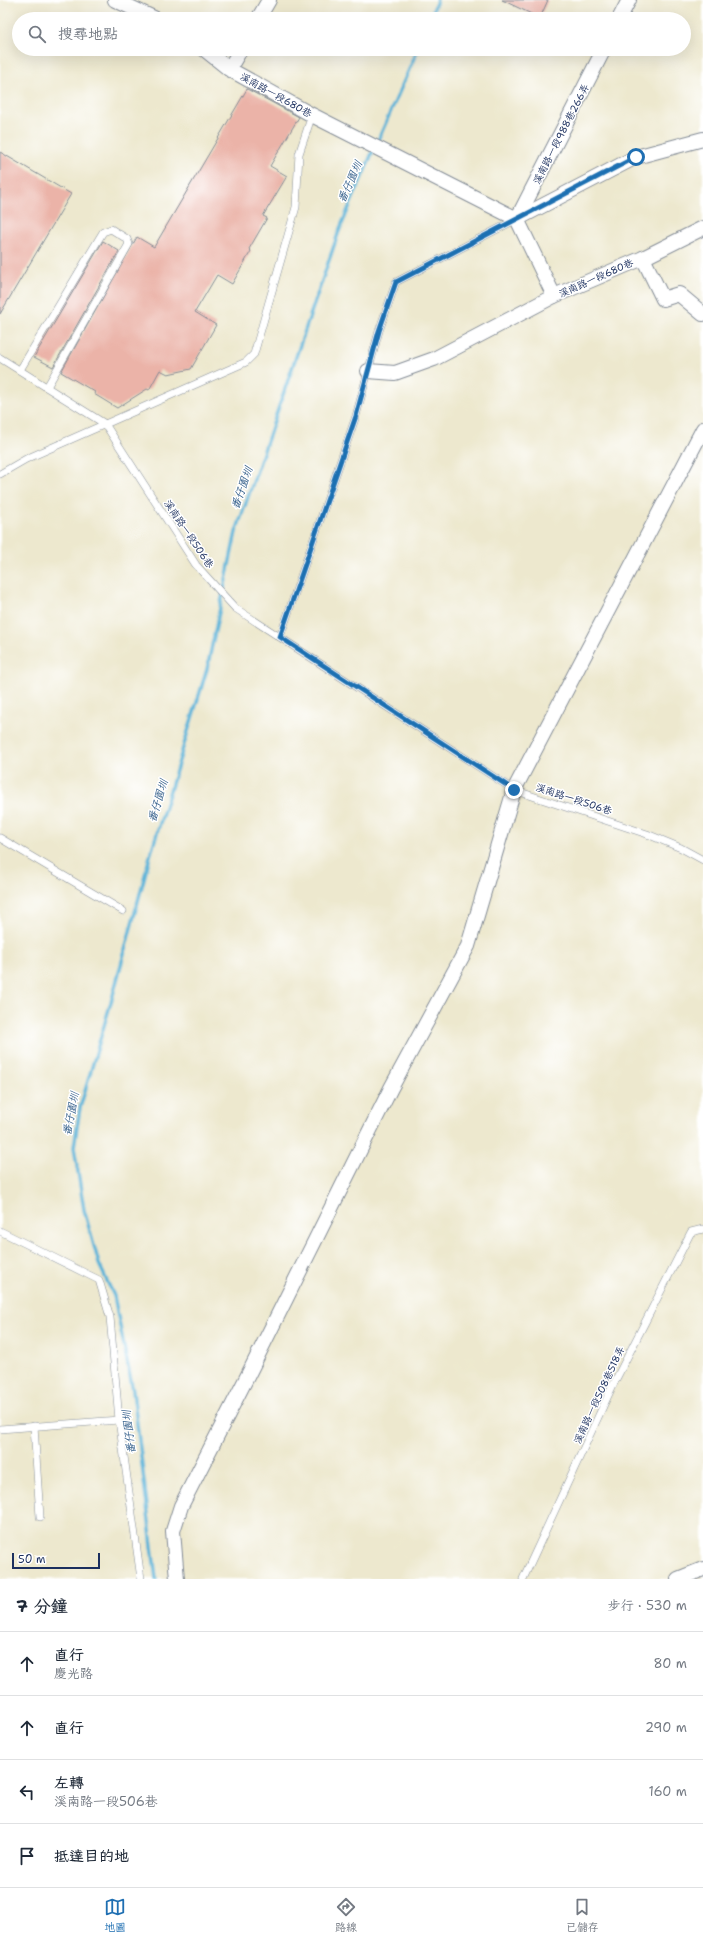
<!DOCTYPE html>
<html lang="zh-TW">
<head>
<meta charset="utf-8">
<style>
	:root { --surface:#fff; --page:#f2f2f3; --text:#1f2937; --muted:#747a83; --line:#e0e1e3; --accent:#1f6fb2 }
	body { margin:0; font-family:"Shantell Sans","LXGW WenKai TC",sans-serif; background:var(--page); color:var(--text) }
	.scale { position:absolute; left:12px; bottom:10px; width:88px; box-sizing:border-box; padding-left:4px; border:2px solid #1b2f5e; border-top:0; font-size:11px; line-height:14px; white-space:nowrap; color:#1b2f5e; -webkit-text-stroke:3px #fff; paint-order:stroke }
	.stop { position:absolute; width:12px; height:12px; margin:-9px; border:3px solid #1f6fb2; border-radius:50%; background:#fff }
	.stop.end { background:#1f6fb2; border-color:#fff; box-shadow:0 1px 4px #0008 }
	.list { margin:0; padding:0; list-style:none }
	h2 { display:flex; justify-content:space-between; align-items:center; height:52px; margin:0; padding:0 16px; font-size:17px }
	h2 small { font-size:13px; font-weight:400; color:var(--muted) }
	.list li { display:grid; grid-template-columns:26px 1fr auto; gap:12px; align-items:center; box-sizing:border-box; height:64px; padding:0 16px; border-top:1px solid var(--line) }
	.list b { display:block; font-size:15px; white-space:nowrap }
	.list p { margin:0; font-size:13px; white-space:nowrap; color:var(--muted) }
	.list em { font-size:13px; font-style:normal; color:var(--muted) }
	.icon { flex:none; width:22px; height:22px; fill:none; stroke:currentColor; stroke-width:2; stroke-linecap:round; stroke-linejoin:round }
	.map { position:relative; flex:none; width:703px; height:1579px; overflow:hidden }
	.search { position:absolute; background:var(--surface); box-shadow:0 4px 16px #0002; left:12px; right:12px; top:12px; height:44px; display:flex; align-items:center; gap:10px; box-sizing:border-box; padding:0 14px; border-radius:22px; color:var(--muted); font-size:15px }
	.sheet { height:308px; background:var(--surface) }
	nav { display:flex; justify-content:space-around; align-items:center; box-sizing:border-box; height:56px; border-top:1px solid var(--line); background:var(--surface); font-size:11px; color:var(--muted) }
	nav a { display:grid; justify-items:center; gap:2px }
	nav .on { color:var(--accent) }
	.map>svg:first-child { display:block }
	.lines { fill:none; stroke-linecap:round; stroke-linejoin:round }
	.stream { stroke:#5bb3d8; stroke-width:3.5 }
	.building { fill:#ebb3a8 }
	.lane-casing { stroke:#848c96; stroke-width:8 }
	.street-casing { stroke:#848c96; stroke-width:16 }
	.lane { stroke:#fff; stroke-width:7 }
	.street { stroke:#fff; stroke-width:14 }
	.route { stroke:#1f6fb2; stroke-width:5 }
	.labels { text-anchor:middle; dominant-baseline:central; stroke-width:3; stroke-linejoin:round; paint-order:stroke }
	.street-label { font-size:10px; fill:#1b2f5e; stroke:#fff }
	.water-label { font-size:11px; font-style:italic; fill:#315d89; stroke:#fff }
</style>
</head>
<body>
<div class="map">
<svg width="703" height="1579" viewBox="0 0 703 1579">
	<rect width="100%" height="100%" fill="#fff"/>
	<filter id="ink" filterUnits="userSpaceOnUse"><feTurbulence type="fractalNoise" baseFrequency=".025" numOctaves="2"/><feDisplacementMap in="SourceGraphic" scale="8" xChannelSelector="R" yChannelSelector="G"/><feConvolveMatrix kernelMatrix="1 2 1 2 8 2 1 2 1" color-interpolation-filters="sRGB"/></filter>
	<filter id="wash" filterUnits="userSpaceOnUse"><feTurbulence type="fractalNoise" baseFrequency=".012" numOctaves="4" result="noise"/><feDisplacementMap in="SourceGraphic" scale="16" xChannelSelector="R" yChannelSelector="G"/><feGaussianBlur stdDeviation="0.9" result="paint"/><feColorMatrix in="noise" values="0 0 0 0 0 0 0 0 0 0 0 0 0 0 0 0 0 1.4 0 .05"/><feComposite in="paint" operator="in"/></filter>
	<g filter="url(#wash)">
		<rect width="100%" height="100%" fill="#ede8ce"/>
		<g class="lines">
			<g class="stream">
				<polyline points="430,19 437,0"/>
				<polyline points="376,145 418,49"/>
				<polyline points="156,1579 133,1391 114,1296 99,1264 84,1210 74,1147 80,1108 113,995 150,856 207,669 236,532 339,231 373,151"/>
			</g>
		</g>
		<g id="blocks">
			<g class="building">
				<polygon points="502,0 548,0 540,18"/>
				<polygon points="247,89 299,117 270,166 287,176 263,216 267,218 249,249 251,251 232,284 217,275 195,312 216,325 191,369 168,374 160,370 149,390 147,389 117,408 94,394 95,392 61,372 137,237 154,247"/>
				<polygon points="0,152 71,194 0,314"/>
				<polygon points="103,241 119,251 53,367 34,357"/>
			</g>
		</g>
	</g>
	<g filter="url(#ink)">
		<use href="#blocks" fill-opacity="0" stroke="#848c96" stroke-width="1"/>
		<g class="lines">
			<defs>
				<g id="lane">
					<polyline points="0,358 105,424 196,565 235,608 514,790 647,834 681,848 703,860"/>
					<polyline points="20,370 103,232 111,229 127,239 129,244 47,387"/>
					<polyline points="0,474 26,459 246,362 254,354 296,207 299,154 312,115"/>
					<polyline points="280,637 356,416 379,331 396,282 517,219"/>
					<polyline points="0,838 123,911"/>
					<polyline points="0,1231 99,1280 110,1317 119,1420 141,1579"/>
					<polyline points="34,1426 40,1517"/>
					<polyline points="0,1429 119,1420"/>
					<polyline points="523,1579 612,1387 691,1232 703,1229"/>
				</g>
				<g id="street">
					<polyline points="115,0 156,19"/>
					<polyline points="258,19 269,0"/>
					<polyline points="619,19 629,0"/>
					<polyline points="204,49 229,69 312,115 517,219 554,296 643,258 663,299 679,294 703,314"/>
					<polyline points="229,69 241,49"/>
					<polyline points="517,219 636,157 703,139"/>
					<polyline points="517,219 604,49"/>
					<polyline points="643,258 703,228"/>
					<polyline points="368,371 395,373 434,359 554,296"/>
					<polyline points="177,1579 173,1531 181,1506 248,1375 391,1088 468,946 514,790 703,429"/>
					<polyline points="678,1579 703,1569"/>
				</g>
			</defs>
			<use href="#lane" class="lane-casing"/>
			<use href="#street" class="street-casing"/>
			<use href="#lane" class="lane"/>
			<use href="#street" class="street"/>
		</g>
	</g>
	<g class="lines" filter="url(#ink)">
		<polyline class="route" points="514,790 280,637 356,416 379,331 396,282 636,157"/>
	</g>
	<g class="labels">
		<g class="street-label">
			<text transform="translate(276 95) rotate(29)">溪南路一段680巷</text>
			<text transform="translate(561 134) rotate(-63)">溪南路一段988巷266弄</text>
			<text transform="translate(596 278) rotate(-24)">溪南路一段680巷</text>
			<text transform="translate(189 534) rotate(56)">溪南路一段506巷</text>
			<text transform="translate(574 799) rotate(18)">溪南路一段506巷</text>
			<text transform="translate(599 1395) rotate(-65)">溪南路一段508巷518弄</text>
		</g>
		<g class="water-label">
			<text transform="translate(350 182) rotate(-66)">番仔園圳</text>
			<text transform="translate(242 488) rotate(-71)">番仔園圳</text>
			<text transform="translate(158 801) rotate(-73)">番仔園圳</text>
			<text transform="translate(71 1114) rotate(-79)">番仔園圳</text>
			<text transform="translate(129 1432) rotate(-97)">番仔園圳</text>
		</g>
	</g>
</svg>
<div class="scale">50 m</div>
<div class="stop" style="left:636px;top:157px"></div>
<div class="stop end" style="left:514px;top:790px"></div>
<div class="search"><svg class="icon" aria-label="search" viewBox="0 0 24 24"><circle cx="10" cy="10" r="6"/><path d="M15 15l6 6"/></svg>搜尋地點</div>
</div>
<section class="sheet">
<h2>7 分鐘<small>步行 · 530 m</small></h2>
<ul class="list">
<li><svg class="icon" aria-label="ahead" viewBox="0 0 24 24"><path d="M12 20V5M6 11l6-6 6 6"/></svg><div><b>直行</b><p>慶光路</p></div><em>80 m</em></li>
<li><svg class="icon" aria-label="ahead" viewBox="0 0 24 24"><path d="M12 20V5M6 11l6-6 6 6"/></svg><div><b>直行</b></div><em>290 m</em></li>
<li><svg class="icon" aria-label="left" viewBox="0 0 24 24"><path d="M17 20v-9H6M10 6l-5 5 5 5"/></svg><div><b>左轉</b><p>溪南路一段506巷</p></div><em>160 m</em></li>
<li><svg class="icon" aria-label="arrive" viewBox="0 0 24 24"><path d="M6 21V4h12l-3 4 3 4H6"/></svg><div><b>抵達目的地</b></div></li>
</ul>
</section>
<nav>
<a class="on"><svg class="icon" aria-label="map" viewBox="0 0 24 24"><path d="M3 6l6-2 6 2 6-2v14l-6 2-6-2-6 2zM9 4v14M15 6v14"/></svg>地圖</a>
<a><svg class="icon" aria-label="directions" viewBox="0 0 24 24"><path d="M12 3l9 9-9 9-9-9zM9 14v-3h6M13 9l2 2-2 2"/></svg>路線</a>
<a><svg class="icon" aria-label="saved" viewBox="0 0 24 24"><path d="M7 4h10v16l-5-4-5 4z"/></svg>已儲存</a>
</nav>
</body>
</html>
